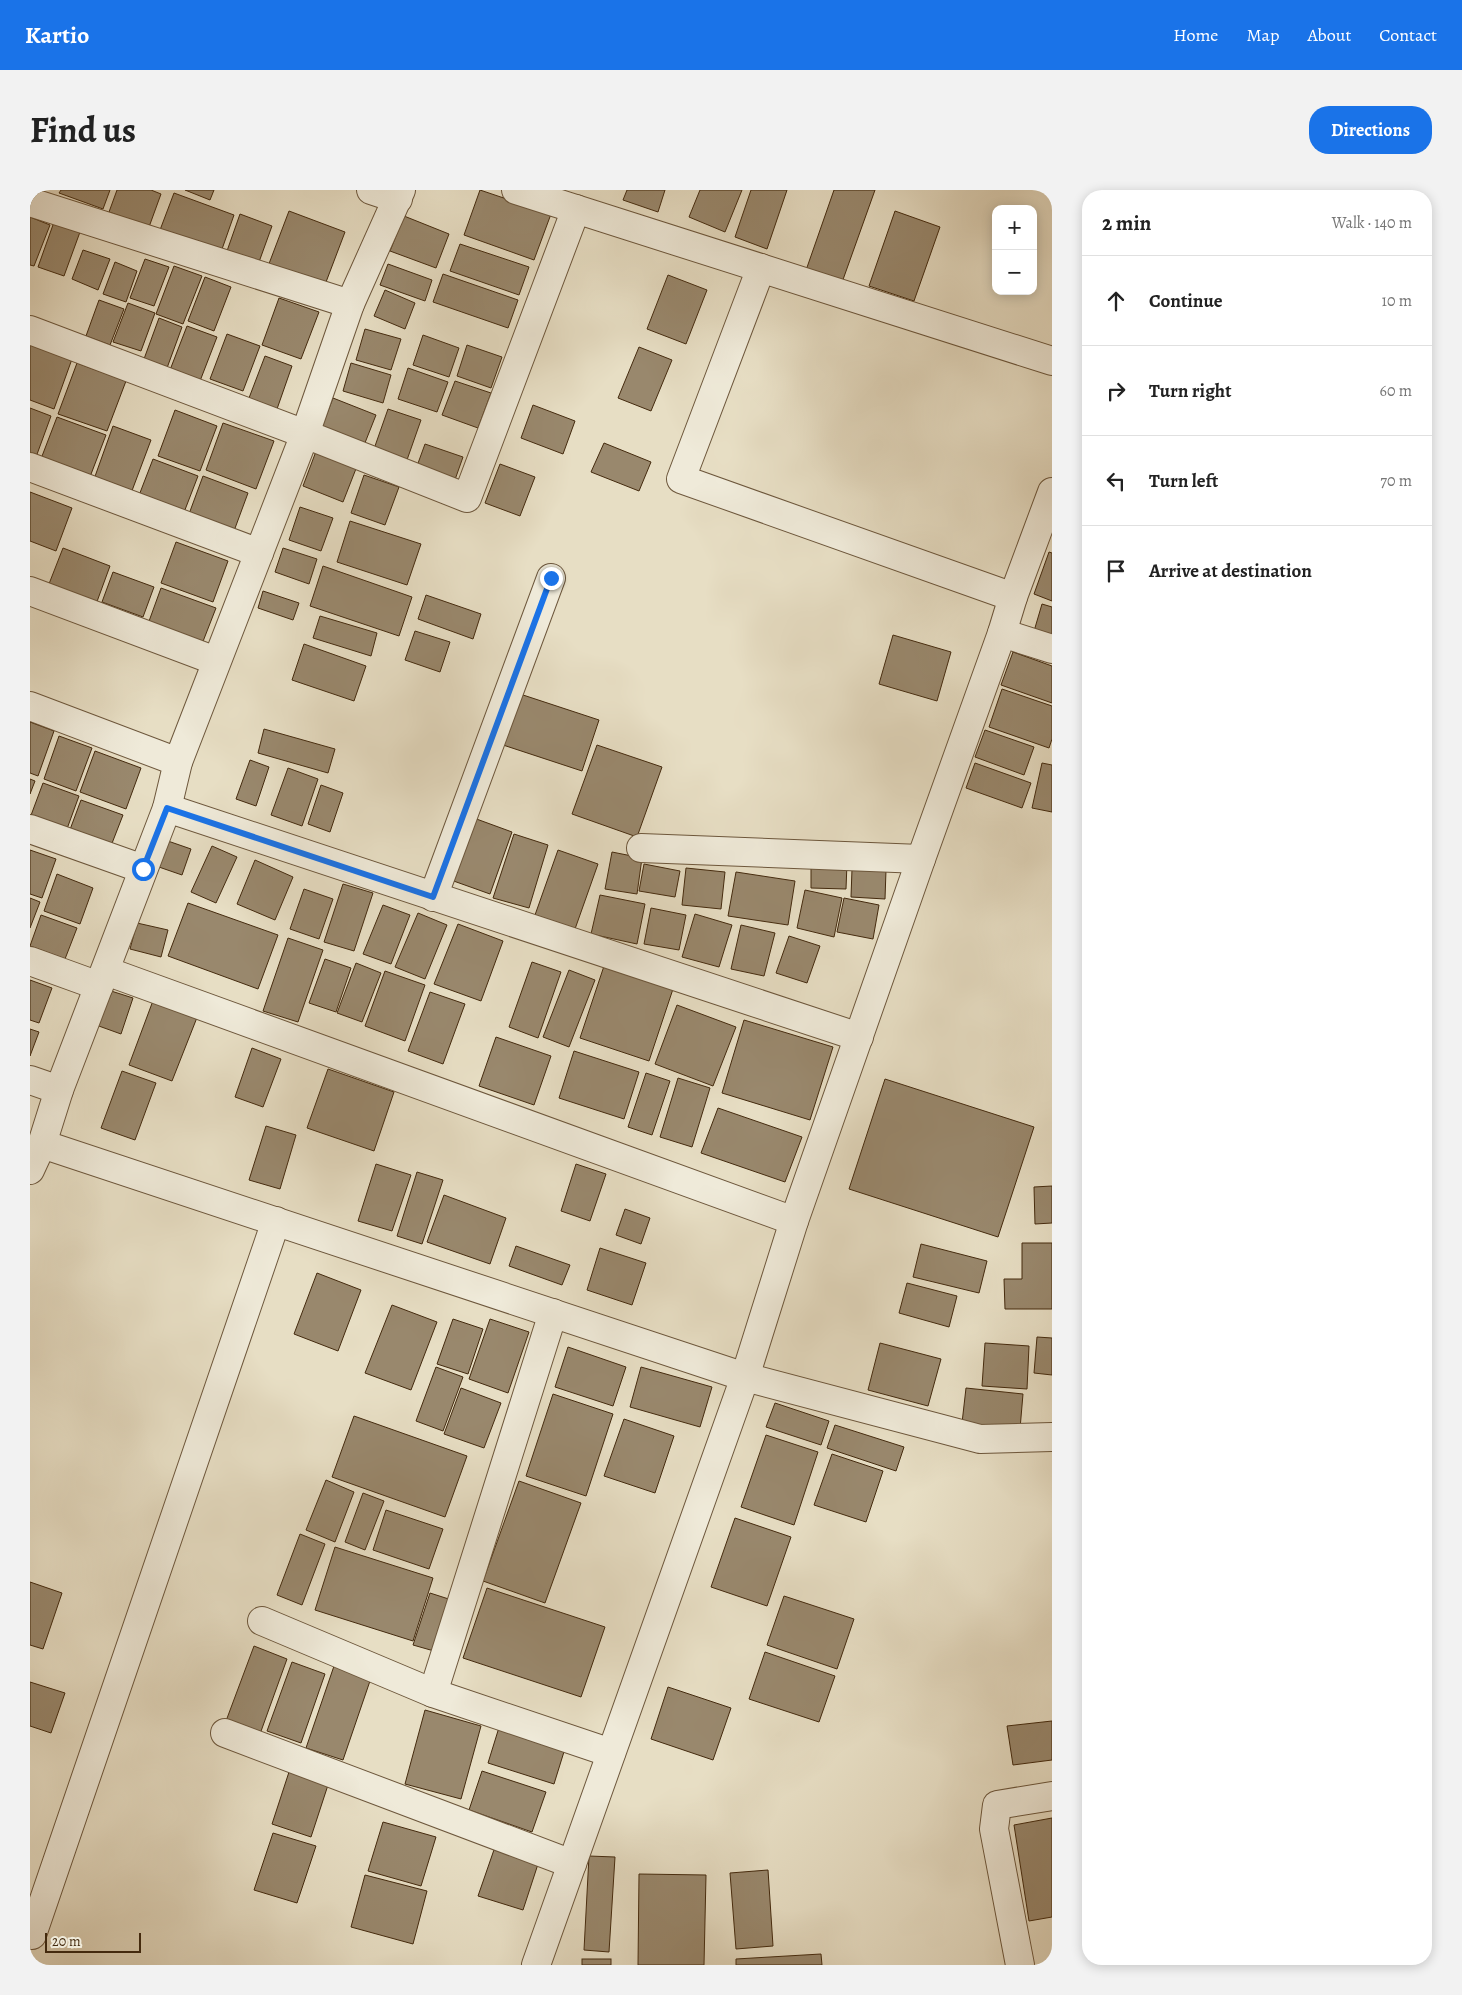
<!DOCTYPE html>
<html lang="en">
<head>
<meta charset="utf-8">
<style>
	:root { --surface:#fff; --page:#f2f2f2; --text:#222; --muted:#767676; --line:#e0e0e0; --accent:#1a73e8 }
	body { margin:0; font-family:Alegreya,serif; background:var(--page); color:var(--text) }
	.controls { position:absolute; right:15px; top:15px; display:grid; overflow:hidden; border-radius:10px; box-shadow:0 2px 12px #0003 }
	.controls button { width:45px; height:45px; display:grid; place-items:center; padding:0; border:0; border-bottom:1px solid var(--line); background:var(--surface); color:var(--text); font:25px sans-serif }
	.scale { position:absolute; left:15px; bottom:12px; width:96px; box-sizing:border-box; padding-left:5px; border:2px solid #442a0e; border-top:0; font-size:14px; line-height:18px; white-space:nowrap; color:#442a0e; -webkit-text-stroke:4px #efead9; paint-order:stroke }
	.stop { position:absolute; width:15px; height:15px; margin:-11px; border:4px solid #1a73e8; border-radius:50%; background:#fff }
	.stop.end { background:#1a73e8; border-color:#fff; box-shadow:0 1px 5px #0008 }
	.list { margin:0; padding:0; list-style:none }
	h2 { display:flex; justify-content:space-between; align-items:center; height:65px; margin:0; padding:0 20px; font-size:21px }
	h2 small { font-size:16px; font-weight:400; color:var(--muted) }
	.list li { display:grid; grid-template-columns:32px 1fr auto; gap:15px; align-items:center; box-sizing:border-box; height:90px; padding:0 20px; border-top:1px solid var(--line) }
	.list b { display:block; font-size:19px; white-space:nowrap }
	.list em { font-size:16px; font-style:normal; color:var(--muted) }
	.icon { flex:none; width:28px; height:28px; fill:none; stroke:currentColor; stroke-width:2; stroke-linecap:round; stroke-linejoin:round }
	.map { position:relative; flex:none; width:1022px; height:1775px; overflow:hidden; border-radius:20px }
	header { display:flex; align-items:center; gap:30px; box-sizing:border-box; height:70px; padding:0 25px; background:var(--accent); color:#fff }
	header strong { font-size:24px }
	nav { display:flex; gap:28px; margin-inline-start:auto; font-size:18px }
	.intro { display:flex; align-items:center; justify-content:space-between; box-sizing:border-box; height:120px; padding:0 30px }
	h1 { margin:0; font-size:35px }
	.button { padding:12px 22px; border-radius:20px; background:var(--accent); color:#fff; font-size:18px; font-weight:700 }
	main { display:flex; gap:30px; padding:0 30px }
	aside { flex:1; background:var(--surface); border-radius:20px; box-shadow:0 2px 12px #0003 }
	.map>svg:first-child { display:block }
	.building { fill:#99886d; stroke:#442a0e }
	.lines { fill:none; stroke-linecap:round; stroke-linejoin:round }
	.minor-casing { stroke:#6d573c; stroke-width:30 }
	.minor { stroke:#efead9; stroke-width:28 }
	.route { stroke:#1a73e8; stroke-width:6 }
</style>
</head>
<body>
<header>
<strong>Kartio</strong>
<nav><a>Home</a><a>Map</a><a>About</a><a>Contact</a></nav>
</header>
<div class="intro"><h1>Find us</h1><a class="button">Directions</a></div>
<main>
<div class="map">
<svg width="1022" height="1775" viewBox="0 0 1022 1775">
	<rect width="100%" height="100%" fill="#e7dec4"/>
	<filter id="stains"><feTurbulence type="fractalNoise" baseFrequency=".004" numOctaves="4"/><feColorMatrix values="0 0 0 0 .2 0 0 0 0 .09 0 0 0 0 .02 0 0 0 .5 -.17"/></filter>
	<radialGradient id="worn" r=".72"><stop offset=".6" stop-color="#630" stop-opacity="0"/><stop offset="1" stop-color="#630" stop-opacity=".3"/></radialGradient>
	<g class="building">
		<polygon points="31,0 80,0 73,19 29,3"/>
		<polygon points="87,0 121,0 131,4 119,37 79,22"/>
		<polygon points="155,0 184,0 180,10"/>
		<polygon points="450,0 521,24 504,70 434,45"/>
		<polygon points="597,0 635,0 628,22 593,10"/>
		<polygon points="670,0 712,0 695,42 659,27"/>
		<polygon points="721,0 757,0 737,59 705,47"/>
		<polygon points="804,0 845,0 810,98 774,86"/>
		<polygon points="144,3 204,25 191,62 130,40"/>
		<polygon points="259,21 315,42 293,100 237,79"/>
		<polygon points="865,21 910,37 884,111 839,96"/>
		<polygon points="210,24 242,36 229,72 197,61"/>
		<polygon points="374,26 419,44 406,78 360,61"/>
		<polygon points="0,27 20,35 4,76 0,75"/>
		<polygon points="24,32 50,42 34,86 8,77"/>
		<polygon points="430,54 499,77 489,105 420,81"/>
		<polygon points="53,60 80,69 68,100 42,89"/>
		<polygon points="115,69 139,77 124,116 100,108"/>
		<polygon points="85,72 107,81 96,112 73,104"/>
		<polygon points="358,74 402,90 395,111 350,95"/>
		<polygon points="144,76 172,86 153,134 126,124"/>
		<polygon points="413,84 488,110 478,138 403,112"/>
		<polygon points="638,85 677,100 656,154 617,139"/>
		<polygon points="175,87 201,97 184,141 158,131"/>
		<polygon points="355,100 385,113 375,139 344,126"/>
		<polygon points="249,108 289,122 271,169 232,155"/>
		<polygon points="69,110 94,119 80,155 56,146"/>
		<polygon points="98,113 125,123 111,161 83,152"/>
		<polygon points="129,128 152,137 137,178 114,169"/>
		<polygon points="157,136 187,147 170,191 140,180"/>
		<polygon points="335,139 371,149 361,180 326,170"/>
		<polygon points="197,144 230,156 213,201 180,189"/>
		<polygon points="393,145 429,158 419,187 383,175"/>
		<polygon points="0,154 42,169 24,219 0,210"/>
		<polygon points="437,155 472,167 461,198 427,186"/>
		<polygon points="609,157 642,170 621,221 588,208"/>
		<polygon points="235,166 262,176 247,219 219,208"/>
		<polygon points="47,173 96,191 77,241 28,224"/>
		<polygon points="321,173 361,185 353,213 313,201"/>
		<polygon points="378,178 418,192 407,222 368,209"/>
		<polygon points="425,191 461,203 448,238 412,225"/>
		<polygon points="303,208 346,225 329,268 286,252"/>
		<polygon points="503,215 545,231 533,264 491,248"/>
		<polygon points="0,218 21,226 6,267 0,265"/>
		<polygon points="358,219 391,230 371,287 338,276"/>
		<polygon points="145,220 187,236 170,281 128,266"/>
		<polygon points="27,227 76,245 58,292 9,274"/>
		<polygon points="193,233 244,251 226,299 176,280"/>
		<polygon points="83,236 121,250 100,306 63,292"/>
		<polygon points="574,253 621,272 609,301 561,282"/>
		<polygon points="395,254 433,267 421,301 383,287"/>
		<polygon points="288,256 329,271 313,312 273,296"/>
		<polygon points="123,269 168,286 153,325 108,308"/>
		<polygon points="470,274 505,287 490,326 455,313"/>
		<polygon points="334,285 369,297 355,335 321,323"/>
		<polygon points="173,286 218,303 204,341 159,324"/>
		<polygon points="0,302 42,318 26,361 0,351"/>
		<polygon points="270,317 303,328 291,361 259,350"/>
		<polygon points="320,331 391,354 377,395 307,372"/>
		<polygon points="146,352 198,371 183,412 131,393"/>
		<polygon points="33,358 80,376 65,417 17,399"/>
		<polygon points="253,358 287,369 279,394 245,382"/>
		<polygon points="1019,362 1022,363 1022,411 1004,404"/>
		<polygon points="293,376 382,407 369,446 280,416"/>
		<polygon points="83,382 124,397 113,427 72,412"/>
		<polygon points="131,398 186,418 172,454 118,434"/>
		<polygon points="233,401 269,413 263,430 228,418"/>
		<polygon points="396,405 451,424 443,449 388,429"/>
		<polygon points="1012,414 1022,417 1022,454 1002,448"/>
		<polygon points="290,426 347,443 341,466 283,448"/>
		<polygon points="385,441 420,452 410,482 375,470"/>
		<polygon points="863,445 921,462 907,511 849,494"/>
		<polygon points="274,454 336,476 324,511 262,490"/>
		<polygon points="983,462 1022,476 1022,513 971,495"/>
		<polygon points="972,499 1022,516 1022,549 1019,558 959,537"/>
		<polygon points="487,503 569,530 552,581 470,554"/>
		<polygon points="0,532 24,541 8,586 0,583"/>
		<polygon points="234,539 305,559 298,583 228,563"/>
		<polygon points="955,540 1004,557 994,585 945,567"/>
		<polygon points="29,546 62,558 46,601 14,589"/>
		<polygon points="567,555 632,577 607,647 542,624"/>
		<polygon points="65,561 111,578 96,619 50,602"/>
		<polygon points="220,570 239,577 226,616 206,609"/>
		<polygon points="945,573 1001,593 992,618 936,598"/>
		<polygon points="1012,573 1022,575 1022,622 1002,618"/>
		<polygon points="258,578 288,589 272,636 241,625"/>
		<polygon points="0,589 5,591 0,604"/>
		<polygon points="13,593 49,606 34,647 0,628"/>
		<polygon points="291,595 313,603 300,642 278,634"/>
		<polygon points="51,610 93,625 79,661 38,645"/>
		<polygon points="441,627 482,642 460,704 418,689"/>
		<polygon points="484,644 518,655 499,718 463,708"/>
		<polygon points="135,650 161,659 152,685 126,676"/>
		<polygon points="182,656 207,667 186,713 161,702"/>
		<polygon points="0,660 26,669 12,708 0,704"/>
		<polygon points="528,660 568,674 545,739 505,725"/>
		<polygon points="582,662 612,668 607,704 575,699"/>
		<polygon points="225,670 263,687 245,730 207,714"/>
		<polygon points="781,672 817,673 816,699 781,698"/>
		<polygon points="614,674 650,681 645,707 609,701"/>
		<polygon points="656,678 695,682 691,719 652,715"/>
		<polygon points="822,679 856,680 855,709 821,707"/>
		<polygon points="706,682 765,691 758,735 698,726"/>
		<polygon points="27,684 63,698 50,734 14,721"/>
		<polygon points="313,694 343,703 324,761 294,752"/>
		<polygon points="274,699 303,709 289,749 260,739"/>
		<polygon points="775,700 812,708 804,747 767,738"/>
		<polygon points="570,705 615,714 607,754 561,744"/>
		<polygon points="0,708 10,712 0,738"/>
		<polygon points="814,708 849,715 843,749 807,742"/>
		<polygon points="158,713 248,745 228,799 138,766"/>
		<polygon points="353,715 380,725 361,774 333,764"/>
		<polygon points="621,718 656,725 649,760 614,754"/>
		<polygon points="388,723 417,735 395,789 365,777"/>
		<polygon points="665,724 702,735 689,777 652,767"/>
		<polygon points="11,725 47,738 35,769 0,756"/>
		<polygon points="107,733 138,740 131,767 100,759"/>
		<polygon points="428,734 473,751 451,811 404,794"/>
		<polygon points="711,735 745,743 734,786 701,779"/>
		<polygon points="759,746 790,756 777,793 746,783"/>
		<polygon points="258,748 293,760 268,832 233,821"/>
		<polygon points="295,769 321,778 306,822 279,813"/>
		<polygon points="502,772 531,782 508,848 479,837"/>
		<polygon points="326,773 351,783 332,832 307,823"/>
		<polygon points="574,776 643,799 619,871 550,848"/>
		<polygon points="539,780 565,790 539,857 513,847"/>
		<polygon points="355,781 395,795 375,851 335,836"/>
		<polygon points="0,790 22,798 9,833 0,830"/>
		<polygon points="78,800 103,808 91,844 66,835"/>
		<polygon points="400,802 435,814 413,874 378,861"/>
		<polygon points="124,808 168,825 142,891 99,875"/>
		<polygon points="647,815 706,837 683,896 625,874"/>
		<polygon points="714,830 803,857 780,930 692,903"/>
		<polygon points="0,839 9,842 0,866"/>
		<polygon points="466,847 521,866 504,915 449,896"/>
		<polygon points="222,858 251,869 233,917 205,907"/>
		<polygon points="544,861 609,882 594,929 529,908"/>
		<polygon points="298,879 364,902 344,961 277,938"/>
		<polygon points="92,881 126,893 105,950 71,938"/>
		<polygon points="616,883 640,891 622,945 598,937"/>
		<polygon points="648,888 680,898 662,957 630,947"/>
		<polygon points="855,889 1004,937 968,1047 819,999"/>
		<polygon points="688,918 772,947 755,992 671,963"/>
		<polygon points="236,936 266,945 250,999 219,990"/>
		<polygon points="346,974 381,985 362,1041 328,1031"/>
		<polygon points="546,974 576,984 560,1031 531,1021"/>
		<polygon points="387,982 413,990 392,1054 367,1046"/>
		<polygon points="1022,996 1022,1033 1005,1034 1004,997"/>
		<polygon points="414,1005 476,1028 460,1074 397,1052"/>
		<polygon points="595,1019 620,1028 611,1054 586,1045"/>
		<polygon points="992,1053 1022,1053 1022,1119 975,1119 974,1089 992,1089"/>
		<polygon points="891,1054 957,1071 949,1103 883,1087"/>
		<polygon points="486,1056 540,1075 532,1095 479,1076"/>
		<polygon points="570,1058 616,1073 602,1115 557,1100"/>
		<polygon points="287,1083 331,1100 308,1161 264,1144"/>
		<polygon points="877,1093 927,1106 919,1137 869,1123"/>
		<polygon points="362,1115 407,1132 381,1200 335,1183"/>
		<polygon points="423,1129 453,1139 438,1184 407,1174"/>
		<polygon points="460,1129 499,1142 478,1203 439,1189"/>
		<polygon points="1007,1147 1022,1148 1022,1185 1004,1183"/>
		<polygon points="850,1153 911,1169 898,1216 838,1200"/>
		<polygon points="955,1153 999,1156 997,1199 952,1196"/>
		<polygon points="538,1157 596,1177 583,1216 525,1197"/>
		<polygon points="406,1177 433,1187 413,1241 386,1231"/>
		<polygon points="611,1177 682,1197 670,1237 600,1217"/>
		<polygon points="431,1198 471,1213 454,1258 414,1244"/>
		<polygon points="936,1198 993,1204 990,1239 932,1233"/>
		<polygon points="523,1204 583,1224 556,1306 496,1286"/>
		<polygon points="745,1213 799,1231 791,1255 736,1237"/>
		<polygon points="324,1226 437,1266 415,1327 302,1287"/>
		<polygon points="594,1229 644,1246 625,1303 574,1286"/>
		<polygon points="805,1235 874,1257 866,1281 797,1258"/>
		<polygon points="736,1245 788,1262 764,1335 711,1317"/>
		<polygon points="802,1264 853,1281 836,1332 784,1315"/>
		<polygon points="296,1290 324,1302 305,1352 276,1340"/>
		<polygon points="489,1291 551,1313 515,1413 453,1391"/>
		<polygon points="333,1303 354,1311 335,1360 315,1352"/>
		<polygon points="356,1320 413,1339 399,1379 343,1360"/>
		<polygon points="705,1328 761,1347 737,1416 681,1397"/>
		<polygon points="270,1344 295,1354 272,1415 247,1405"/>
		<polygon points="305,1357 403,1388 383,1451 285,1420"/>
		<polygon points="0,1392 32,1403 13,1459 0,1455"/>
		<polygon points="457,1398 575,1437 551,1507 433,1468"/>
		<polygon points="400,1403 428,1412 411,1463 383,1455"/>
		<polygon points="754,1406 824,1429 807,1479 737,1455"/>
		<polygon points="224,1456 257,1469 230,1544 196,1531"/>
		<polygon points="735,1462 805,1486 789,1532 719,1509"/>
		<polygon points="262,1472 295,1484 271,1553 237,1541"/>
		<polygon points="304,1476 341,1488 313,1570 276,1558"/>
		<polygon points="0,1492 35,1503 21,1543 0,1536"/>
		<polygon points="638,1497 701,1518 683,1570 621,1549"/>
		<polygon points="395,1520 451,1536 431,1609 375,1594"/>
		<polygon points="471,1531 537,1552 524,1594 458,1573"/>
		<polygon points="1022,1531 1022,1570 983,1575 977,1536"/>
		<polygon points="452,1581 516,1602 502,1642 439,1620"/>
		<polygon points="259,1582 298,1595 281,1647 242,1634"/>
		<polygon points="1022,1628 1022,1727 999,1731 984,1635"/>
		<polygon points="353,1632 406,1647 391,1696 338,1681"/>
		<polygon points="243,1643 286,1656 267,1713 224,1700"/>
		<polygon points="466,1654 510,1668 493,1720 448,1706"/>
		<polygon points="559,1666 585,1667 579,1762 554,1760"/>
		<polygon points="738,1680 743,1756 706,1759 700,1683"/>
		<polygon points="609,1684 676,1685 674,1775 608,1775"/>
		<polygon points="335,1685 397,1701 383,1754 321,1737"/>
		<polygon points="791,1764 792,1775 706,1775 706,1769"/>
		<rect x="552" y="1769" width="29" height="6"/>
	</g>
	<g class="lines">
		<defs>
			<g id="minor">
				<polyline points="341,0 368,9"/>
				<polyline points="486,0 1022,171"/>
				<polyline points="0,12 320,114"/>
				<polyline points="731,78 651,289 983,407"/>
				<polyline points="0,140 275,244 437,308 546,19"/>
				<polyline points="0,277 229,363"/>
				<polyline points="0,401 186,471"/>
				<polyline points="972,443 1022,459"/>
				<polyline points="0,516 148,572"/>
				<polyline points="137,618 829,847"/>
				<polyline points="0,639 113,679"/>
				<polyline points="611,658 891,669"/>
				<polyline points="403,707 521,388"/>
				<polyline points="0,771 69,796"/>
				<polyline points="76,781 764,1031"/>
				<polyline points="0,890 29,900"/>
				<polyline points="12,954 715,1187 950,1249 1022,1247"/>
				<polyline points="0,980 12,954 29,900 137,618 148,572 275,244 320,114 371,0"/>
				<polyline points="232,1431 403,1503 581,1563"/>
				<polyline points="403,1503 523,1123"/>
				<polyline points="195,1543 542,1674"/>
				<polyline points="2,1745 246,1031"/>
				<polyline points="506,1775 715,1187 764,1031 891,669 972,443 983,407 1022,302"/>
				<polyline points="990,1775 964,1639 967,1615 1022,1606"/>
			</g>
		</defs>
		<use href="#minor" class="minor-casing"/>
		<use href="#minor" class="minor"/>
	</g>
	<g class="lines">
		<polyline class="route" points="113,679 137,618 403,707 521,388"/>
	</g>
	<rect width="100%" height="100%" filter="url(#stains)"/>
	<rect width="100%" height="100%" fill="url(#worn)"/>
</svg>
<div class="controls">
<button>+</button>
<button>−</button>
</div>
<div class="scale">20 m</div>
<div class="stop" style="left:113px;top:679px"></div>
<div class="stop end" style="left:521px;top:388px"></div>
</div>
<aside>
<h2>2 min<small>Walk · 140 m</small></h2>
<ul class="list">
<li><svg class="icon" aria-label="ahead" viewBox="0 0 24 24"><path d="M12 20V5M6 11l6-6 6 6"/></svg><div><b>Continue</b></div><em>10 m</em></li>
<li><svg class="icon" aria-label="right" viewBox="0 0 24 24"><path d="M7 20v-9h11M14 6l5 5-5 5"/></svg><div><b>Turn right</b></div><em>60 m</em></li>
<li><svg class="icon" aria-label="left" viewBox="0 0 24 24"><path d="M17 20v-9H6M10 6l-5 5 5 5"/></svg><div><b>Turn left</b></div><em>70 m</em></li>
<li><svg class="icon" aria-label="arrive" viewBox="0 0 24 24"><path d="M6 21V4h12l-3 4 3 4H6"/></svg><div><b>Arrive at destination</b></div></li>
</ul>
</aside>
</main>
</body>
</html>
